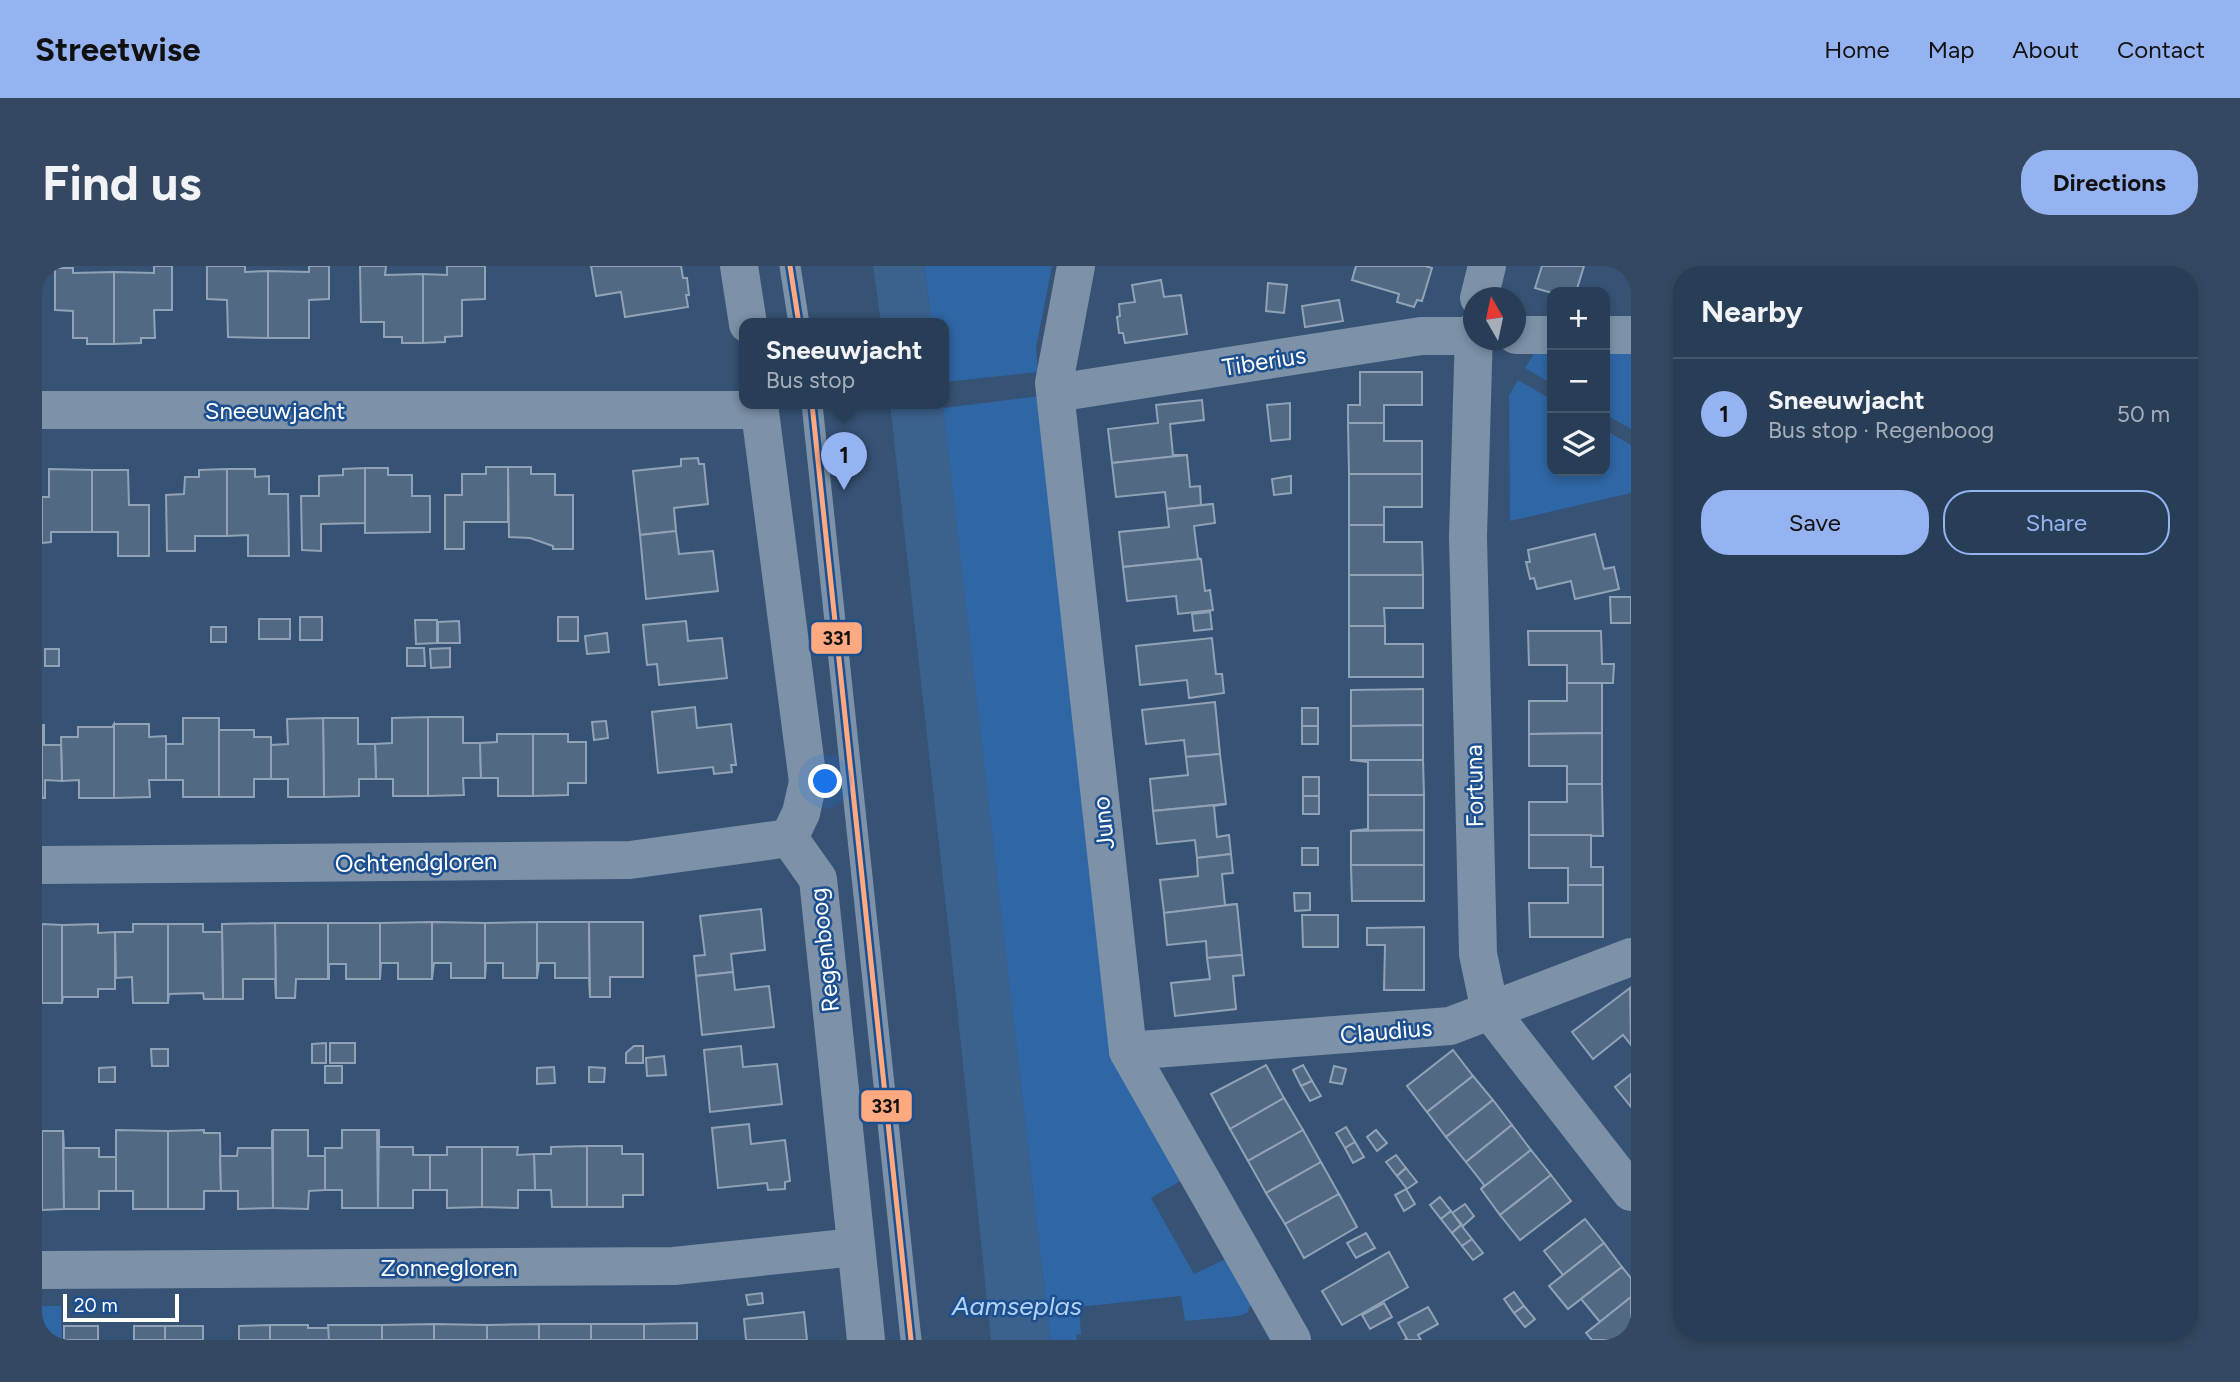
<!DOCTYPE html>
<html lang="en">
<head>
<meta charset="utf-8">
<style>
	:root { --surface:#283e57; --page:#344961; --text:#f1f3f6; --muted:#a5aeba; --line:#44576d; --accent:#95b2f1 }
	body { margin:0; font-family:Figtree,sans-serif; background:var(--page); color:var(--text) }
	.controls { position:absolute; right:21px; top:21px; display:grid; overflow:hidden; border-radius:14px; box-shadow:0 4px 10px #0003 }
	.controls button { width:63px; height:63px; display:grid; place-items:center; padding:0; border:0; border-bottom:2px solid var(--line); background:var(--surface); color:var(--text); font:35px sans-serif }
	.compass { position:absolute; left:1421px; top:21px; width:63px; height:63px; border-radius:50%; background:var(--surface); box-shadow:0 4px 10px #0003; rotate:351deg }
	.scale { position:absolute; left:21px; bottom:18px; width:116px; box-sizing:border-box; padding-left:7px; border:4px solid #fff; border-top:0; font-size:19px; line-height:24px; white-space:nowrap; color:#fff; -webkit-text-stroke:5px #1b4f8f; paint-order:stroke }
	.you { position:absolute; left:784px; top:516px; width:24px; height:24px; margin:-18px; border:5px solid #fff; border-radius:50%; background:#1a73e8; box-shadow:0 0 0 10px #1a73e833 }
	.badge { display:grid; place-items:center; width:46px; height:46px; border-radius:50%; background:var(--accent); color:#111; font-size:23px; font-weight:700 }
	.pin { position:absolute; translate:-50% -58px; filter:drop-shadow(0 2px 4px #0008) }
	.pin::after { content:''; position:absolute; top:37px; width:24px; height:21px; background:inherit; clip-path:polygon(0 0,100% 0,50% 100%) }
	.popup { position:absolute; left:697px; top:52px; width:210px; height:91px; box-sizing:border-box; display:grid; place-content:center; border-radius:14px; background:var(--surface); filter:drop-shadow(0 2px 5px #0005); font-size:23px; white-space:nowrap; color:var(--muted) }
	.popup b { font-size:26px; color:var(--text) }
	.popup::after { content:''; position:absolute; left:50%; top:100%; margin-left:-14px; border:14px solid transparent; border-top-color:var(--surface) }
	.list { margin:0; padding:0; list-style:none }
	h2 { display:flex; justify-content:space-between; align-items:center; height:91px; margin:0; padding:0 28px; font-size:30px }
	h2 small { font-size:23px; font-weight:400; color:var(--muted) }
	.list li { display:grid; grid-template-columns:46px 1fr auto; gap:21px; align-items:center; box-sizing:border-box; height:112px; padding:0 28px; border-top:2px solid var(--line) }
	.list b { display:block; font-size:26px; white-space:nowrap }
	.list p { margin:0; font-size:23px; white-space:nowrap; color:var(--muted) }
	.list em { font-size:23px; font-style:normal; color:var(--muted) }
	.actions { display:flex; gap:14px; padding:21px 28px }
	.actions a { flex:1; padding:16px 0; border:2px solid var(--accent); border-radius:28px; text-align:center; font-size:24px; color:var(--accent) }
	.actions .main { background:var(--accent); color:#111 }
	.icon { flex:none; width:38px; height:38px; fill:none; stroke:currentColor; stroke-width:2; stroke-linecap:round; stroke-linejoin:round }
	.map { position:relative; flex:none; width:1589px; height:1074px; overflow:hidden; border-radius:28px }
	header { display:flex; align-items:center; gap:42px; box-sizing:border-box; height:98px; padding:0 35px; background:var(--accent); color:#111 }
	header strong { font-size:33px }
	nav { display:flex; gap:38px; margin-inline-start:auto; font-size:24px }
	.intro { display:flex; align-items:center; justify-content:space-between; box-sizing:border-box; height:168px; padding:0 42px }
	h1 { margin:0; font-size:49px }
	.button { padding:18px 32px; border-radius:28px; background:var(--accent); color:#111; font-size:24px; font-weight:700 }
	main { display:flex; gap:42px; padding:0 42px }
	aside { flex:1; background:var(--surface); border-radius:28px; box-shadow:0 4px 10px #0003 }
	.map>svg:first-child { display:block }
	.green { fill:#2f66a5 }
	.water { fill:#3b618d }
	.building { fill:#526984; stroke:#92a2b6; stroke-width:2 }
	.lines { fill:none; stroke-linecap:round; stroke-linejoin:round }
	.lane { stroke:#7d92a8; stroke-width:21 }
	.street { stroke:#7d92a8; stroke-width:38 }
	.bus-1-casing { stroke:#1b4f8f; stroke-width:10 }
	.bus-1 { stroke:#ffa980; stroke-width:5 }
	.labels { text-anchor:middle; dominant-baseline:central; stroke-width:5; stroke-linejoin:round; paint-order:stroke }
	.street-label { font-size:24px; fill:#fff; stroke:#1b4f8f }
	.water-label { font-size:26px; font-style:italic; fill:#b5d3f5; stroke:#1b4f8f }
	.line-badge { stroke:#1b4f8f; stroke-width:2.5 }
	.pale-badge-label { font-size:19px; text-anchor:middle; font-weight:bold; fill:#111 }
</style>
</head>
<body>
<header>
<strong>Streetwise</strong>
<nav><a>Home</a><a>Map</a><a>About</a><a>Contact</a></nav>
</header>
<div class="intro"><h1>Find us</h1><a class="button">Directions</a></div>
<main>
<div class="map">
<svg width="1589" height="1074" viewBox="0 0 1589 1074">
	<rect width="100%" height="100%" fill="#365274"/>
	<g class="green">
		<polygon points="882,0 1010,0 994,82 996,106 902,116 902,58 890,58"/>
		<polygon points="1494,84 1510,84 1510,118 1483,102"/>
		<polygon points="1563,84 1589,85 1589,163 1563,148"/>
		<polygon points="1476,114 1510,134 1510,205 1563,205 1563,164 1589,179 1589,227 1468,255 1467,129"/>
		<polygon points="998,130 1068,785 1140,914 1109,932 1152,1008 1184,993 1210,1036 1205,1047 1197,1050 1143,1055 1139,1030 1037,1041 1039,1068 1034,1069 1035,1074 1008,1074 901,142"/>
		<polygon points="0,1040 19,1040 20,1074 0,1074"/>
	</g>
	<g class="water">
		<polygon points="831,0 882,0 890,58 839,58"/>
		<polygon points="848,138 901,138 1008,1074 949,1074 914,730"/>
	</g>
	<g class="building">
		<polygon points="112,0 130,0 130,44 112,44 113,72 99,72 99,77 72,78 72,6 112,7"/>
		<polygon points="165,0 203,0 203,6 226,5 226,72 186,71 185,34 165,33"/>
		<polygon points="267,0 287,0 287,33 267,34 267,72 226,72 226,5 267,6"/>
		<polygon points="318,0 344,0 343,9 381,8 381,77 360,77 360,71 342,71 342,56 319,56"/>
		<polygon points="405,0 443,0 443,33 420,34 420,70 403,71 403,76 381,77 381,8 405,9"/>
		<polygon points="549,0 639,0 641,12 645,12 647,29 644,29 646,41 583,51 579,26 554,30"/>
		<polygon points="1314,0 1383,0 1390,2 1380,35 1375,34 1372,41 1355,36 1357,28 1310,14"/>
		<polygon points="1500,0 1542,0 1534,26 1510,27 1493,22"/>
		<polygon points="13,2 31,2 31,7 72,6 72,78 45,78 45,72 31,72 31,45 13,44"/>
		<polygon points="1119,14 1122,31 1139,29 1145,68 1083,77 1081,67 1077,67 1075,51 1078,50 1077,38 1093,36 1090,19"/>
		<polygon points="1226,17 1245,19 1242,47 1224,45"/>
		<polygon points="1297,34 1301,55 1263,61 1260,40"/>
		<polygon points="1318,106 1380,106 1380,139 1342,139 1342,157 1306,157 1306,139 1318,139"/>
		<polygon points="1160,134 1162,154 1128,158 1131,189 1145,189 1070,197 1066,163 1116,157 1114,139"/>
		<polygon points="1248,137 1248,173 1229,175 1225,139"/>
		<polygon points="1306,157 1342,157 1342,175 1380,175 1380,208 1307,208"/>
		<polygon points="1145,189 1148,221 1158,220 1159,239 1171,238 1125,243 1123,226 1074,231 1070,197"/>
		<polygon points="656,192 657,198 662,198 666,238 632,242 634,265 598,269 591,205 639,200 639,193"/>
		<polygon points="444,201 466,201 466,256 422,256 422,283 403,283 403,229 420,229 420,208 444,208"/>
		<polygon points="466,201 489,201 489,208 513,208 513,229 531,229 531,283 511,283 511,280 488,272 467,271"/>
		<polygon points="323,202 324,257 279,258 279,285 260,284 259,230 277,230 277,210 301,209 301,203"/>
		<polygon points="323,202 346,202 346,209 370,209 370,230 388,230 388,266 323,267"/>
		<polygon points="7,203 50,204 50,266 9,266 9,276 0,277 0,231 7,231"/>
		<polygon points="185,203 185,270 153,270 153,285 125,285 124,229 142,228 143,211 157,211 157,204"/>
		<polygon points="185,203 213,203 213,211 227,210 227,228 246,228 247,290 206,290 206,269 185,270"/>
		<polygon points="50,204 86,204 87,239 107,239 107,290 76,290 76,266 50,266"/>
		<polygon points="1307,208 1380,208 1380,241 1342,241 1342,259 1307,259"/>
		<polygon points="1249,210 1249,227 1232,229 1230,213"/>
		<polygon points="1171,238 1173,257 1152,260 1156,292 1159,293 1081,301 1077,266 1127,261 1125,243"/>
		<polygon points="1307,259 1342,259 1342,276 1380,276 1381,309 1307,309"/>
		<polygon points="634,265 637,288 671,285 676,325 604,333 598,269"/>
		<polygon points="1553,268 1562,303 1572,301 1577,323 1533,333 1529,315 1495,323 1492,312 1488,313 1484,296 1488,296 1486,284"/>
		<polygon points="1159,293 1163,325 1168,324 1171,344 1136,348 1134,330 1085,335 1081,301"/>
		<polygon points="1307,309 1381,309 1381,342 1342,342 1343,360 1307,360"/>
		<polygon points="1568,331 1589,331 1589,357 1569,357"/>
		<polygon points="1168,346 1170,363 1152,365 1150,348"/>
		<rect x="258" y="351" width="22" height="23"/>
		<rect x="516" y="351" width="20" height="24"/>
		<rect x="217" y="353" width="31" height="20"/>
		<polygon points="373,354 395,354 395,377 374,378"/>
		<polygon points="417,355 418,377 396,377 396,356"/>
		<polygon points="644,355 646,375 680,372 685,412 617,419 615,398 605,399 601,359"/>
		<polygon points="1307,360 1343,360 1343,378 1381,378 1381,411 1307,411"/>
		<rect x="169" y="361" width="15" height="15"/>
		<polygon points="1486,365 1559,365 1560,398 1572,398 1571,417 1525,417 1525,399 1487,399"/>
		<polygon points="565,367 567,386 545,388 543,370"/>
		<polygon points="1170,372 1174,408 1180,408 1182,427 1147,432 1145,414 1098,419 1094,380"/>
		<polygon points="365,382 382,382 383,400 365,400"/>
		<polygon points="408,382 408,401 389,402 388,383"/>
		<rect x="3" y="383" width="14" height="17"/>
		<polygon points="1525,417 1560,417 1560,467 1487,468 1487,435 1525,435"/>
		<polygon points="1381,423 1381,459 1309,460 1309,424"/>
		<polygon points="1173,436 1178,488 1144,491 1142,474 1104,478 1100,444"/>
		<polygon points="653,441 655,462 689,458 694,499 689,499 690,506 672,508 671,501 616,507 610,446"/>
		<rect x="1260" y="442" width="16" height="18"/>
		<polygon points="386,451 421,451 421,477 438,477 439,512 421,512 422,529 386,530"/>
		<polygon points="386,451 386,530 351,530 351,513 334,513 333,478 350,477 350,452"/>
		<polygon points="141,452 177,452 177,531 141,531 141,514 124,514 124,478 141,478"/>
		<polygon points="281,452 316,452 316,478 333,478 334,513 317,513 317,530 282,531"/>
		<polygon points="281,452 282,531 246,531 246,513 229,513 229,479 246,478 245,453"/>
		<polygon points="564,455 566,472 552,474 550,456"/>
		<polygon points="72,458 72,532 37,532 37,514 20,515 19,471 36,471 36,461 70,461"/>
		<polygon points="72,458 107,458 107,471 124,470 124,514 107,514 108,531 72,532"/>
		<polygon points="0,459 2,459 2,479 19,479 20,515 3,514 3,532 0,532"/>
		<polygon points="1381,459 1381,494 1309,494 1309,460"/>
		<rect x="1260" y="460" width="16" height="18"/>
		<polygon points="177,464 212,464 212,471 229,471 229,513 212,513 212,531 177,531"/>
		<polygon points="1560,467 1560,518 1525,518 1525,500 1487,500 1487,468"/>
		<polygon points="455,468 491,468 491,530 456,530 456,512 439,512 438,477 455,476"/>
		<polygon points="491,468 526,468 526,476 544,476 544,517 526,517 526,529 491,530"/>
		<polygon points="1178,488 1184,538 1111,545 1108,513 1146,509 1144,491"/>
		<polygon points="1309,494 1381,494 1382,529 1326,529 1326,496"/>
		<rect x="1261" y="511" width="16" height="19"/>
		<polygon points="1525,518 1560,518 1561,570 1487,569 1487,536 1525,536"/>
		<polygon points="1326,529 1382,529 1382,564 1309,565 1326,563"/>
		<rect x="1261" y="530" width="16" height="18"/>
		<polygon points="1184,538 1172,540 1175,571 1187,569 1189,588 1155,592 1153,574 1115,578 1111,545"/>
		<polygon points="1382,564 1382,599 1309,599 1309,565"/>
		<polygon points="1487,569 1549,569 1549,601 1561,601 1561,619 1526,619 1526,602 1487,602"/>
		<rect x="1260" y="582" width="16" height="17"/>
		<polygon points="1189,588 1191,607 1180,608 1183,639 1195,638 1122,647 1118,614 1156,610 1155,592"/>
		<polygon points="1309,599 1382,599 1382,635 1310,635"/>
		<polygon points="1526,619 1561,619 1561,671 1488,671 1487,637 1526,637"/>
		<polygon points="1252,627 1268,627 1268,644 1253,645"/>
		<polygon points="1195,638 1200,689 1165,692 1164,675 1125,679 1122,647"/>
		<polygon points="719,643 723,684 689,688 691,706 654,710 652,690 663,689 658,650"/>
		<polygon points="1260,649 1296,649 1296,681 1261,681"/>
		<polygon points="390,656 390,713 356,713 356,697 339,697 338,713 338,657"/>
		<polygon points="390,656 443,657 443,712 409,712 409,697 392,697 390,713"/>
		<polygon points="495,656 547,656 548,731 547,712 513,712 513,697 497,697 495,712"/>
		<polygon points="495,656 495,712 461,712 461,697 444,697 443,712 443,657"/>
		<polygon points="547,656 601,656 601,711 568,711 568,731 548,731"/>
		<polygon points="233,657 286,657 286,713 254,713 253,732 234,732"/>
		<polygon points="233,657 234,732 233,713 201,713 201,733 181,733 180,658"/>
		<polygon points="286,657 338,657 338,713 304,713 304,698 287,698 287,713 286,713"/>
		<polygon points="0,658 20,659 20,737 0,737"/>
		<polygon points="56,658 56,667 73,666 73,723 56,723 56,731 21,731 20,737 20,659"/>
		<polygon points="91,658 126,658 126,737 91,737 90,711 74,712 73,666 91,666"/>
		<polygon points="126,658 161,658 161,666 180,666 181,733 162,733 161,727 127,728 126,737"/>
		<polygon points="1382,661 1382,724 1342,724 1343,679 1325,679 1325,662"/>
		<polygon points="1200,689 1202,709 1191,710 1194,743 1133,750 1129,717 1168,713 1165,692"/>
		<polygon points="691,706 693,724 727,720 732,761 660,769 654,710"/>
		<polygon points="1588,722 1589,779 1581,769 1551,793 1530,766"/>
		<polygon points="284,777 284,797 270,797 270,778"/>
		<rect x="288" y="777" width="25" height="20"/>
		<polygon points="592,780 601,780 601,797 584,797 584,787"/>
		<polygon points="699,780 701,801 735,798 740,838 668,846 662,784"/>
		<polygon points="109,783 126,783 126,800 110,800"/>
		<polygon points="1411,784 1431,810 1385,846 1365,820"/>
		<polygon points="622,790 624,809 605,810 604,792"/>
		<polygon points="1224,799 1242,832 1188,863 1169,828"/>
		<polygon points="1261,799 1270,815 1259,820 1251,804"/>
		<rect x="283" y="800" width="17" height="17"/>
		<polygon points="1292,800 1304,803 1300,818 1288,816"/>
		<polygon points="73,801 73,816 57,816 57,802"/>
		<polygon points="512,801 513,817 495,818 495,802"/>
		<polygon points="547,801 563,802 562,816 547,816"/>
		<polygon points="1589,808 1589,841 1573,821"/>
		<polygon points="1431,810 1451,834 1404,871 1385,846"/>
		<polygon points="1270,815 1279,830 1268,835 1259,820"/>
		<polygon points="1242,832 1261,864 1206,895 1188,863"/>
		<polygon points="1451,834 1470,859 1424,896 1404,871"/>
		<polygon points="707,858 709,878 743,874 748,915 743,916 743,923 726,924 725,917 676,922 670,862"/>
		<polygon points="1470,859 1489,884 1439,923 1442,919 1424,896"/>
		<polygon points="1304,861 1313,876 1303,882 1294,867"/>
		<polygon points="337,863 337,881 371,881 371,889 388,889 388,924 371,924 371,942 336,942"/>
		<polygon points="74,864 126,865 126,943 91,943 91,925 74,925"/>
		<polygon points="162,864 162,867 178,867 179,925 162,925 162,943 126,943 126,865"/>
		<polygon points="230,864 231,942 196,943 196,925 179,925 178,890 195,890 196,882 230,882"/>
		<polygon points="231,864 266,864 266,890 283,890 283,924 267,925 266,943 231,942"/>
		<polygon points="300,864 335,864 336,942 300,942 300,924 283,924 283,882 300,882"/>
		<polygon points="1261,864 1279,896 1224,927 1206,895"/>
		<polygon points="1334,864 1345,877 1335,885 1325,871"/>
		<polygon points="0,865 21,865 22,943 0,944"/>
		<polygon points="21,865 22,882 57,882 57,891 74,891 74,925 57,925 57,943 22,943"/>
		<polygon points="1313,876 1322,891 1311,897 1303,882"/>
		<polygon points="545,880 545,941 510,941 509,924 493,924 492,888 509,888 509,881"/>
		<polygon points="545,880 580,880 580,888 601,888 601,929 581,929 581,941 545,941"/>
		<polygon points="405,881 440,881 440,941 405,942 405,924 388,924 388,889 405,889"/>
		<polygon points="440,881 476,881 475,889 492,888 493,924 476,924 476,942 440,941"/>
		<polygon points="1489,884 1509,909 1458,949 1439,923"/>
		<polygon points="1354,889 1364,902 1355,910 1344,896"/>
		<polygon points="1279,896 1297,928 1243,958 1224,927"/>
		<polygon points="1364,902 1375,916 1365,923 1355,910"/>
		<polygon points="1509,909 1529,935 1478,974 1458,949"/>
		<polygon points="1364,923 1373,938 1362,945 1353,929"/>
		<polygon points="1297,928 1315,961 1262,992 1243,958"/>
		<polygon points="1398,931 1409,945 1399,953 1388,939"/>
		<polygon points="1423,938 1432,950 1421,960 1410,947"/>
		<polygon points="1409,945 1419,959 1410,967 1399,953"/>
		<polygon points="1543,953 1562,977 1521,1009 1502,985"/>
		<polygon points="1419,959 1430,973 1420,980 1410,967"/>
		<polygon points="1324,967 1333,982 1314,992 1305,977"/>
		<polygon points="1430,973 1441,987 1431,994 1420,980"/>
		<polygon points="1562,977 1580,1001 1526,1043 1507,1020"/>
		<polygon points="1347,986 1366,1021 1300,1059 1280,1025"/>
		<polygon points="1580,1001 1589,1012 1589,1031 1558,1056 1539,1033"/>
		<polygon points="1472,1026 1482,1040 1472,1047 1462,1033"/>
		<polygon points="720,1027 721,1037 706,1039 704,1029"/>
		<polygon points="1589,1031 1589,1069 1583,1074 1550,1074 1544,1067"/>
		<polygon points="1342,1037 1350,1051 1328,1063 1320,1049"/>
		<polygon points="1482,1040 1493,1053 1483,1061 1472,1047"/>
		<polygon points="1386,1041 1396,1058 1376,1069 1379,1074 1362,1074 1365,1073 1356,1057"/>
		<polygon points="762,1046 765,1074 704,1074 702,1053"/>
		<polygon points="655,1057 655,1074 602,1074 602,1058"/>
		<polygon points="392,1058 445,1059 445,1074 392,1074"/>
		<polygon points="392,1058 392,1074 340,1074 340,1059"/>
		<polygon points="497,1058 497,1074 445,1074 445,1059"/>
		<rect x="497" y="1058" width="52" height="16"/>
		<rect x="549" y="1058" width="53" height="16"/>
		<polygon points="228,1059 266,1059 266,1062 287,1062 287,1074 228,1074"/>
		<polygon points="228,1059 228,1074 197,1074 197,1060"/>
		<polygon points="286,1059 340,1059 340,1074 287,1074"/>
		<rect x="22" y="1060" width="34" height="14"/>
		<rect x="92" y="1060" width="31" height="14"/>
		<rect x="123" y="1060" width="38" height="14"/>
	</g>
	<g class="lines">
		<g class="lane">
			<polyline points="748,0 757,58"/>
			<polyline points="770,138 869,1074"/>
		</g>
		<g class="street">
			<polyline points="697,0 706,58"/>
			<polyline points="1034,0 1012,117 1086,785 1250,1074"/>
			<polyline points="1437,32 1445,0"/>
			<polyline points="1432,65 1426,271 1436,688 1448,745 1589,926"/>
			<polyline points="1474,69 1510,69"/>
			<polyline points="1563,69 1589,69"/>
			<polyline points="1014,127 1379,70 1432,70"/>
			<polyline points="717,138 766,516 759,547 747,572 776,613 824,1074"/>
			<polyline points="0,144 718,144"/>
			<polyline points="0,599 588,594 747,572"/>
			<polyline points="1086,785 1408,760 1589,691"/>
			<polyline points="0,1004 632,1000 813,981"/>
		</g>
		<defs>
			<g id="bus-1">
				<polyline points="748,0 757,58"/>
				<polyline points="770,138 869,1074"/>
			</g>
		</defs>
		<use href="#bus-1" class="bus-1-casing"/>
		<use href="#bus-1" class="bus-1"/>
	</g>
	<g class="labels">
		<g class="street-label">
			<text transform="translate(1222 95) rotate(-9)">Tiberius</text>
			<text x="233" y="144">Sneeuwjacht</text>
			<text transform="translate(1432 520) rotate(-91)">Fortuna</text>
			<text transform="translate(1061 557) rotate(-96)">Juno</text>
			<text transform="translate(374 596) rotate(-1)">Ochtendgloren</text>
			<text transform="translate(782 684) rotate(-96)">Regenboog</text>
			<text transform="translate(1344 765) rotate(-5)">Claudius</text>
			<text x="407" y="1001">Zonnegloren</text>
		</g>
		<g class="water-label">
			<text x="975" y="1040">Aamseplas</text>
		</g>
	</g>
	<g class="line-badge">
		<rect x="768" y="355" width="53" height="34" rx="7" fill="#ffa980"/>
		<rect x="818" y="823" width="53" height="34" rx="7" fill="#ffa980"/>
	</g>
	<g class="pale-badge-label">
		<text x="795" y="379">331</text>
		<text x="844" y="847">331</text>
	</g>
</svg>
<div class="controls">
<button>+</button>
<button>−</button>
<button><svg class="icon" aria-label="layers" viewBox="0 0 24 24"><path d="M12 4l9 5-9 5-9-5zM3 14l9 5 9-5"/></svg></button>
</div>
<svg class="compass" viewBox="-18 -18 36 36"><path d="M0-13l5 13h-10z" fill="#e53935"/><path d="M0 13l5-13h-10z" fill="#a5aeba"/></svg>
<div class="scale">20 m</div>
<div class="you"></div>
<div class="pin badge" style="left:802px;top:224px">1</div>
<div class="popup"><b>Sneeuwjacht</b>Bus stop</div>
</div>
<aside>
<h2>Nearby<small></small></h2>
<ul class="list">
<li><span class="badge">1</span><div><b>Sneeuwjacht</b><p>Bus stop · Regenboog</p></div><em>50 m</em></li>
</ul>
<div class="actions"><a class="main">Save</a><a>Share</a></div>
</aside>
</main>
</body>
</html>
